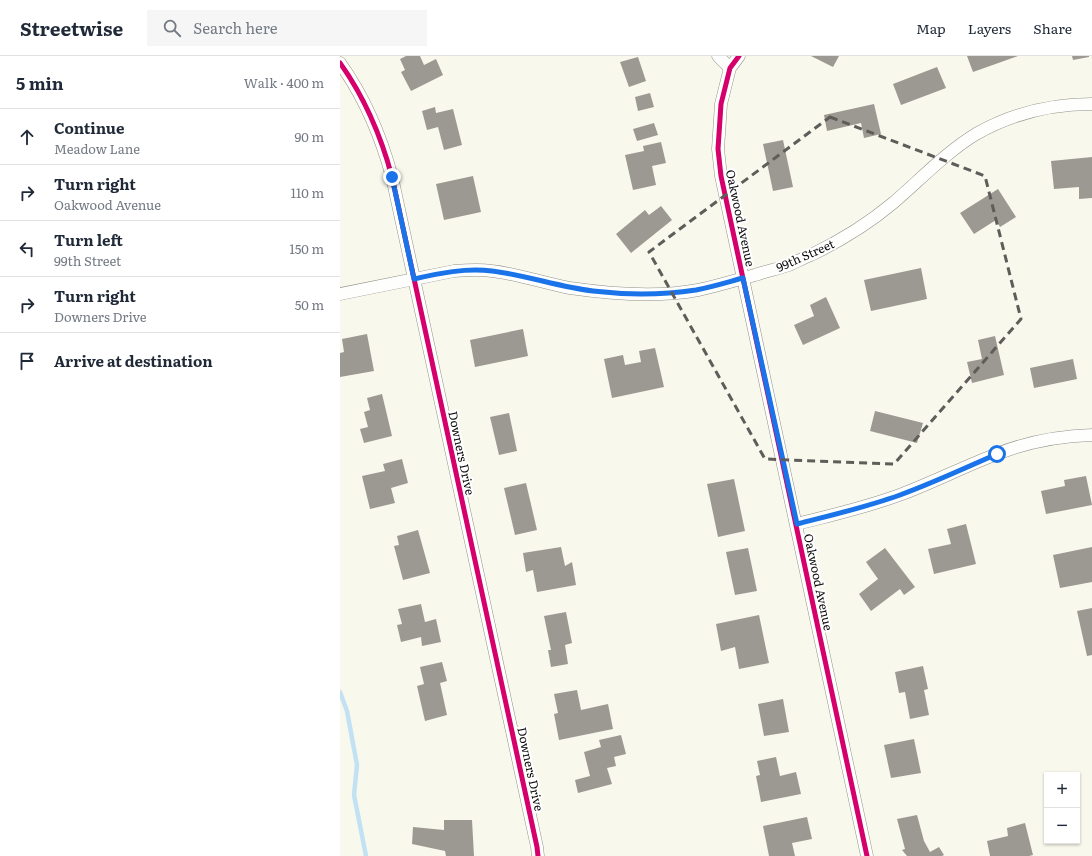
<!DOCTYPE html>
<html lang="en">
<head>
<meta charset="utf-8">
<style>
	:root { --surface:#fff; --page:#f6f6f7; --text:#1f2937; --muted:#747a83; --line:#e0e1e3 }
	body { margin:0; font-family:Literata,serif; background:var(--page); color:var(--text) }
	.controls { position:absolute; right:12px; bottom:12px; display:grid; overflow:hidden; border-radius:0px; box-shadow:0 1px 3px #0004 }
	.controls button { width:36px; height:36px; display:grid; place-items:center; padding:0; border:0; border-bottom:1px solid var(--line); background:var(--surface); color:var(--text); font:20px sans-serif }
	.stop { position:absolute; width:12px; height:12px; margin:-9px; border:3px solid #1a73e8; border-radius:50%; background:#fff }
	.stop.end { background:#1a73e8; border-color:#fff; box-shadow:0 1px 4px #0008 }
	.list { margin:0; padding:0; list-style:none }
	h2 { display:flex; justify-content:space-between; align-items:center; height:52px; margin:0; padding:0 16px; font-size:17px }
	h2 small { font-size:13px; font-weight:400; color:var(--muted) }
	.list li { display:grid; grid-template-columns:26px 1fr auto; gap:12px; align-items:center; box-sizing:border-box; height:56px; padding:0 16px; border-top:1px solid var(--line) }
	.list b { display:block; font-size:15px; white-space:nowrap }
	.list p { margin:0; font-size:13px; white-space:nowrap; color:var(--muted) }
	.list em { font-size:13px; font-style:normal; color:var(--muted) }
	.icon { flex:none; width:22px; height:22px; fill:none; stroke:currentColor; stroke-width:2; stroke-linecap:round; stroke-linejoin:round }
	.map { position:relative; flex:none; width:752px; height:800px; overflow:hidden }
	header { display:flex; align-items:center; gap:24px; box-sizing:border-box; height:56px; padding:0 20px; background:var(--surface); border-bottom:1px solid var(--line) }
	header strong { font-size:19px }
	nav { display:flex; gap:22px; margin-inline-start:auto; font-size:14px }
	.search { width:280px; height:36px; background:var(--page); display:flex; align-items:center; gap:10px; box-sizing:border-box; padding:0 14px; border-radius:0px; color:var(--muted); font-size:15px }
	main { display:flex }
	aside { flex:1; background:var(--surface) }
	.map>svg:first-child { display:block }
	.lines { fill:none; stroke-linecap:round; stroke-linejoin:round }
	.stream { stroke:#c2e2f4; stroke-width:4.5 }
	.building { fill:#9c9993 }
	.minor-casing { stroke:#92918c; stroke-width:13 }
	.minor { stroke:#fefefc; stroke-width:12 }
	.cycleway-casing { stroke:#fff; stroke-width:8 }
	.cycleway { stroke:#d6006c; stroke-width:5 }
	.route { stroke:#1a73e8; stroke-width:5 }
	.marked { fill:none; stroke:#5e5d59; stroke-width:3; stroke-dasharray:8 5; stroke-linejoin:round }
	.labels { text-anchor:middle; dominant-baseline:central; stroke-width:4; stroke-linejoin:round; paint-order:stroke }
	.street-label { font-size:12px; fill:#0a0a0a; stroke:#fff }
</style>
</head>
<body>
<header>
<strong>Streetwise</strong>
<div class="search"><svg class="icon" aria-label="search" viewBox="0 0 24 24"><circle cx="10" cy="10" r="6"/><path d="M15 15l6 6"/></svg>Search here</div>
<nav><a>Map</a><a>Layers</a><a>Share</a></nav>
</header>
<main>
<aside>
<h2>5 min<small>Walk · 400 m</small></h2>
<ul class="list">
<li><svg class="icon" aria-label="ahead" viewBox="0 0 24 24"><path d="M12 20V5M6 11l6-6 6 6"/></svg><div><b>Continue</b><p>Meadow Lane</p></div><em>90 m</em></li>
<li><svg class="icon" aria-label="right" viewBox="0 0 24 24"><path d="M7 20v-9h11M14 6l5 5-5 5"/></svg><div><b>Turn right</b><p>Oakwood Avenue</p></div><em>110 m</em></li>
<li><svg class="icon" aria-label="left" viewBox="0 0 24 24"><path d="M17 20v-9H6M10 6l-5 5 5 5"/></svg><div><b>Turn left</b><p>99th Street</p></div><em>150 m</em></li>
<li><svg class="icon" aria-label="right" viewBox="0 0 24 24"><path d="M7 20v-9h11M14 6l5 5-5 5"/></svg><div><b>Turn right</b><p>Downers Drive</p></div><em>50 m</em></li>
<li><svg class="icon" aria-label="arrive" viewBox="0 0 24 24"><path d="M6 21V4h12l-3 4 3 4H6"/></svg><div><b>Arrive at destination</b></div></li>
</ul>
</aside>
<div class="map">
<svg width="752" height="800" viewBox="0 0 752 800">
	<rect width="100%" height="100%" fill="#f9f8ed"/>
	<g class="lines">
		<polyline class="stream" points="0,636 7,655 17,709 14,739 26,800"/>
	</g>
	<g class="building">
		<polygon points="66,0 80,0 84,9 96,3 103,19 71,35 61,16 65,14 60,3"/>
		<polygon points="471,0 499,0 493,11"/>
		<polygon points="627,0 678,0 633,16"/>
		<polygon points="732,0 749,0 749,1 733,4"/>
		<polygon points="298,1 306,25 289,31 280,6"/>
		<polygon points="597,11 606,32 561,49 553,28"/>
		<polygon points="310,37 314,51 298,55 295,41"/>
		<polygon points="534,48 541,78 524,82 521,67 487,75 484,59"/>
		<polygon points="95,51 96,57 113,53 122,89 104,94 98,71 87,74 82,55"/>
		<polygon points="314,67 318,79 297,85 293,73"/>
		<polygon points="443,84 453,131 433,135 423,88"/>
		<polygon points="321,86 326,107 312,110 316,129 293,134 285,99 304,95 303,90"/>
		<polygon points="752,101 752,142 739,143 739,131 714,133 711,105"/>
		<polygon points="133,120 141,156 104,164 96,128"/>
		<polygon points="658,133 676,161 660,171 656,164 634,178 620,157"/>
		<polygon points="321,150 332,164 291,197 276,178 305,154 309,159"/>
		<polygon points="581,212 587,243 531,255 524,224"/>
		<polygon points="486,241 500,272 463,289 454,269 474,260 470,249"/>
		<polygon points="183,273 188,300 135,311 130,284"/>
		<polygon points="27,278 34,315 0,321 0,297 4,296 2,283"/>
		<polygon points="655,280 664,319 632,327 627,306 642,303 638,284"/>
		<polygon points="315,292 324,331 272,342 264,303 283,299 285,309 301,306 299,295"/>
		<polygon points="733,303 737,323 694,332 690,312"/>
		<polygon points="42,338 52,380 24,387 20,373 28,371 24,356 30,354 27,342"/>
		<polygon points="535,355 583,367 577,387 530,375"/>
		<polygon points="169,357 177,395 159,399 150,361"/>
		<polygon points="62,403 68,427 51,432 55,447 30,453 22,420 45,415 43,408"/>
		<polygon points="746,420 752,449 706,458 701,435 725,430 724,424"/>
		<polygon points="394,423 405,475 378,481 367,428"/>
		<polygon points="186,427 197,474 175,479 164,432"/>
		<polygon points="626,468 636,508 594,518 588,493 611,488 607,473"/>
		<polygon points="78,474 90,517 63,524 54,490 59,489 57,480"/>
		<polygon points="221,491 225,510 232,506 236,529 197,536 193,514 186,516 183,497"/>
		<polygon points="752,491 752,526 720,532 713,499"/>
		<polygon points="408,492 417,535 395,539 386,496"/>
		<polygon points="545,492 575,531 564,539 560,533 531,555 519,538 538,523 526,506"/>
		<polygon points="81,548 85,566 96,563 101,586 82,590 81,581 61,586 57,569 62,568 58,553"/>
		<polygon points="752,552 752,599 747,600 737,555"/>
		<polygon points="226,556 232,587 225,589 228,608 211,611 208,594 211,594 204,560"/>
		<polygon points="419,559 429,607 399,613 395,591 381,595 376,568"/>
		<polygon points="102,606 107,625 100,627 107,659 85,665 77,630 84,628 80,611"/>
		<polygon points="583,610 588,633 584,634 589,659 570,663 565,636 559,637 555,616"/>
		<polygon points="237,634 241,654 268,648 273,673 219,684 214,658 218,657 214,638"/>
		<polygon points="443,643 449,676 424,680 418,648"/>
		<polygon points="281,679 286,698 274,701 276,710 267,712 272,728 238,737 235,724 250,720 244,696 261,691 259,684"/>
		<polygon points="574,683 581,717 551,722 544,689"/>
		<polygon points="436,701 440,720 456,716 461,738 421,746 416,720 420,719 417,705"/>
		<polygon points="577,759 584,785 590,796 599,791 604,799 602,800 567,800 562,794 565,793 557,763"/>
		<polygon points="467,761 472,783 452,787 455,800 429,800 423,770"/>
		<polygon points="104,764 132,764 134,800 106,800 105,795 72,788 73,771 104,774"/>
		<polygon points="685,767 693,799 689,800 650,800 647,785 668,780 667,772"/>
	</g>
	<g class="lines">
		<defs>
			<g id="minor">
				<polyline points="378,0 390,12"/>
				<polyline points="399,0 390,12 381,48 378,93 381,120 527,800"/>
				<path d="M0 7C25 42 41 80 52 121L197 791 198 800"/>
				<path d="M0 238 114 215C126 214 139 213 152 215 178 218 204 227 230 232 271 238 316 242 358 234 377 230 396 224 415 219 426 215 438 213 449 209 456 206 463 202 471 199 500 185 528 168 553 147 580 124 605 97 636 78 671 58 712 48 752 48"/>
				<path d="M457 468C492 459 528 451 562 438 594 426 625 410 657 398 687 386 720 380 752 379"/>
			</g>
		</defs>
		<use href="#minor" class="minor-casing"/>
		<use href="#minor" class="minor"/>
		<defs>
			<g id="cycleway">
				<polyline points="399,0 390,12 381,48 378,93 381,120 527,800"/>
				<path d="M0 7C25 42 41 80 52 121L197 791 198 800"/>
			</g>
		</defs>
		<use href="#cycleway" class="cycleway-casing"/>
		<use href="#cycleway" class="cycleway"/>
	</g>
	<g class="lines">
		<path class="route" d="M52 121 74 223C100 217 125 212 152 215 186 219 219 231 253 235 287 239 322 239 356 234 372 231 388 226 403 222L457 468C492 459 527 451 560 439 593 427 625 412 657 398"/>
	</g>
	<path class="marked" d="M490 61 645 120 681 263 554 408 425 403 309 196Z"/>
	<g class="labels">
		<g class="street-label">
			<text transform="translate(401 162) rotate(78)">Oakwood Avenue</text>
			<text transform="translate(465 199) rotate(-24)">99th Street</text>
			<text transform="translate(122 397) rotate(78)">Downers Drive</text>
			<text transform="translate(479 526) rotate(78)">Oakwood Avenue</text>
			<text transform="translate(191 713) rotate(78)">Downers Drive</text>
		</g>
	</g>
</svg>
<div class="controls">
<button>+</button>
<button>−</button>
</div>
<div class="stop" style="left:657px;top:398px"></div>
<div class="stop end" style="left:52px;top:121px"></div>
</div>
</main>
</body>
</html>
